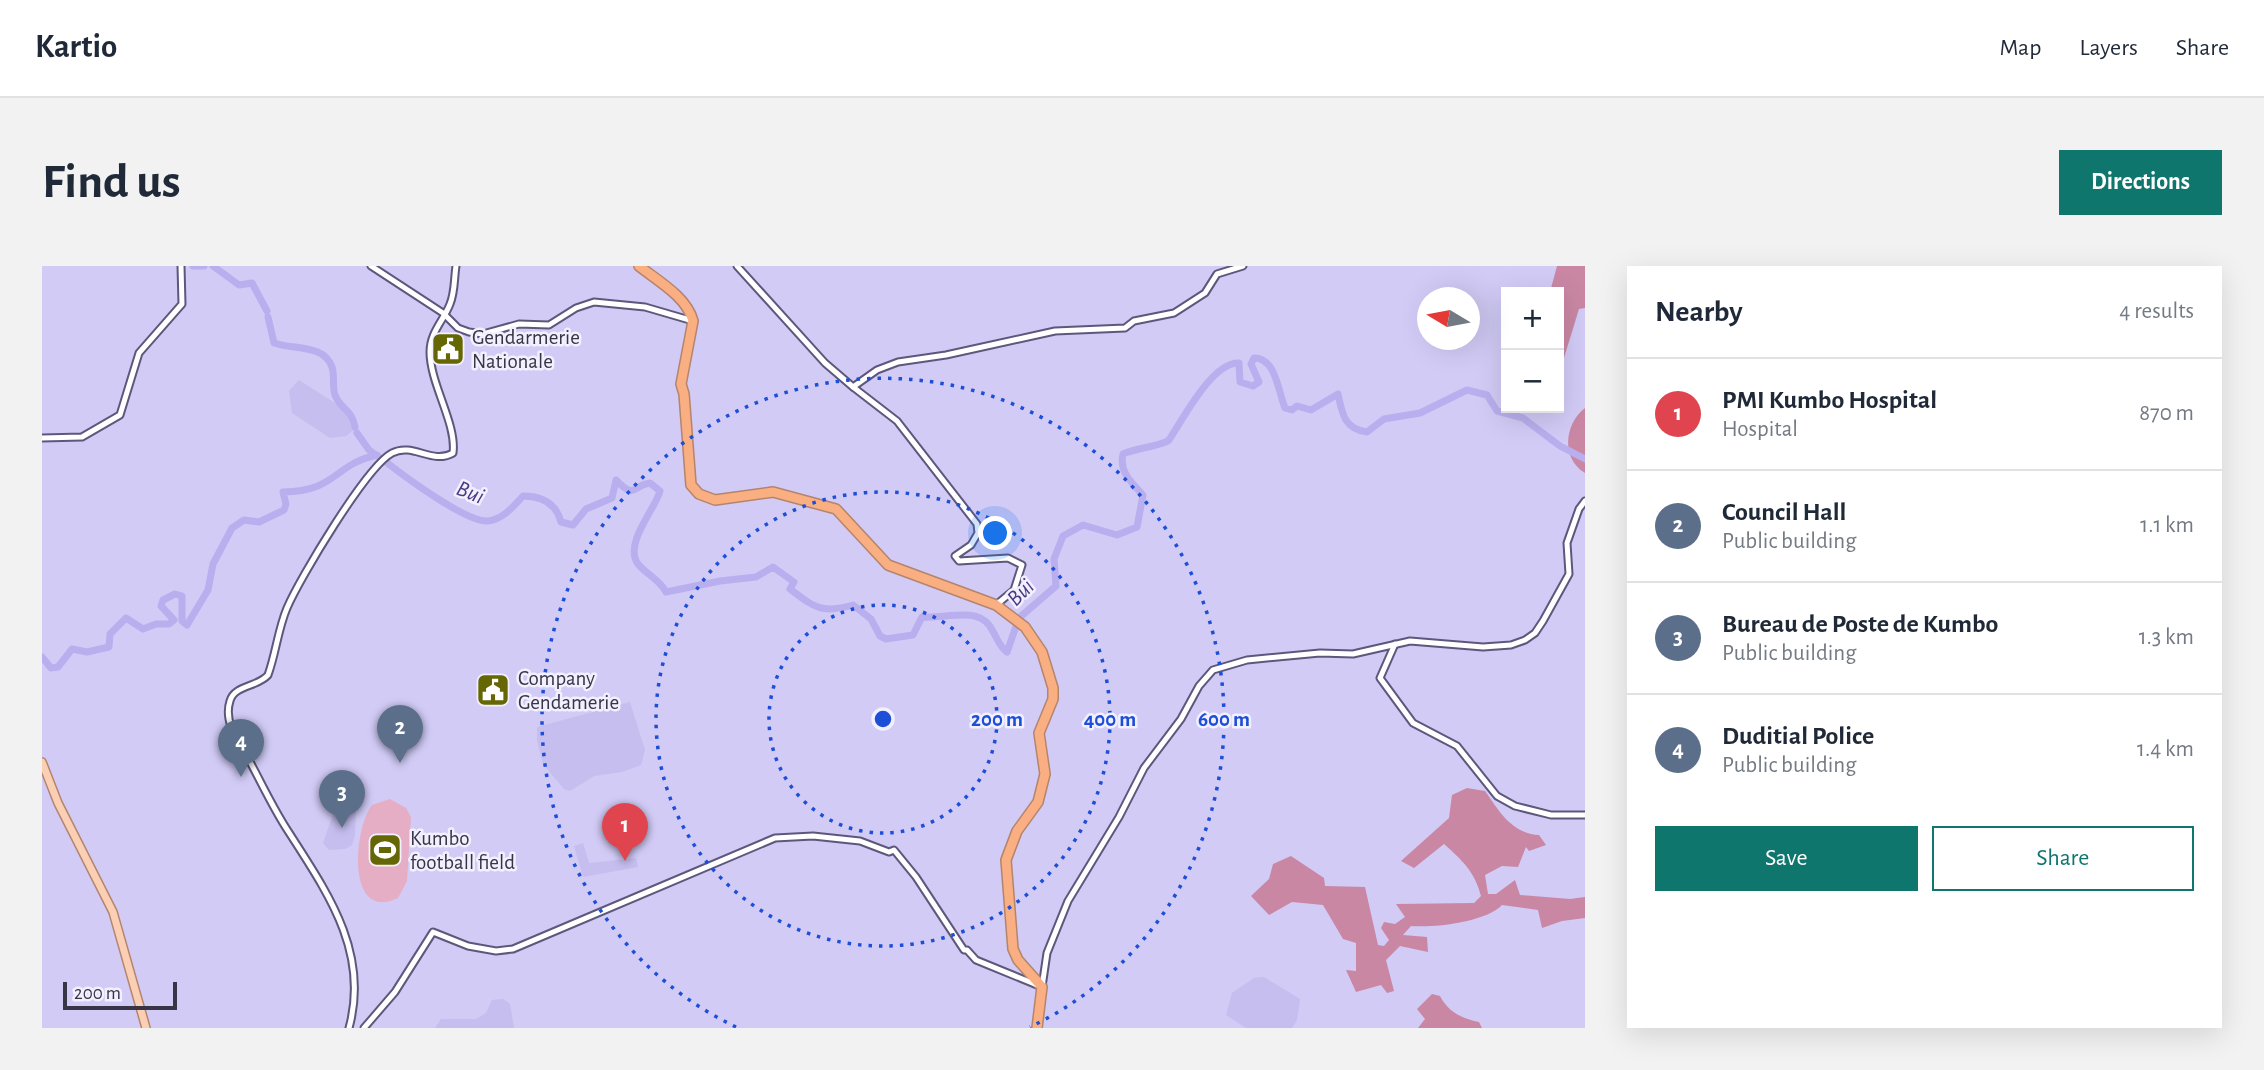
<!DOCTYPE html>
<html lang="en">
<head>
<meta charset="utf-8">
<style>
	:root { --surface:#fff; --page:#f2f2f3; --text:#1f2937; --muted:#747a83; --line:#e0e1e3; --accent:#0f766e }
	body { margin:0; font-family:"Alegreya Sans",sans-serif; background:var(--page); color:var(--text) }
	.controls { position:absolute; right:21px; top:21px; display:grid; overflow:hidden; border-radius:0px; box-shadow:0 7px 28px #0002 }
	.controls button { width:63px; height:63px; display:grid; place-items:center; padding:0; border:0; border-bottom:2px solid var(--line); background:var(--surface); color:var(--text); font:35px sans-serif }
	.compass { position:absolute; left:1375px; top:21px; width:63px; height:63px; border-radius:50%; background:var(--surface); box-shadow:0 7px 28px #0002; rotate:280deg }
	.scale { position:absolute; left:21px; bottom:18px; width:114px; box-sizing:border-box; padding-left:7px; border:4px solid #373445; border-top:0; font-size:19px; line-height:24px; white-space:nowrap; color:#373445; -webkit-text-stroke:5px #f2f0fe; paint-order:stroke }
	.you { position:absolute; left:954px; top:268px; width:24px; height:24px; margin:-18px; border:5px solid #fff; border-radius:50%; background:#1a73e8; box-shadow:0 0 0 10px #1a73e833 }
	.badge { display:grid; place-items:center; width:46px; height:46px; border-radius:50%; background:var(--accent); color:#fff; font-size:23px; font-weight:700 }
	.pin { position:absolute; translate:-50% -58px; filter:drop-shadow(0 2px 4px #0008) }
	.pin::after { content:''; position:absolute; top:37px; width:24px; height:21px; background:inherit; clip-path:polygon(0 0,100% 0,50% 100%) }
	.list { margin:0; padding:0; list-style:none }
	h2 { display:flex; justify-content:space-between; align-items:center; height:91px; margin:0; padding:0 28px; font-size:30px }
	h2 small { font-size:23px; font-weight:400; color:var(--muted) }
	.list li { display:grid; grid-template-columns:46px 1fr auto; gap:21px; align-items:center; box-sizing:border-box; height:112px; padding:0 28px; border-top:2px solid var(--line) }
	.list b { display:block; font-size:26px; white-space:nowrap }
	.list p { margin:0; font-size:23px; white-space:nowrap; color:var(--muted) }
	.list em { font-size:23px; font-style:normal; color:var(--muted) }
	.actions { display:flex; gap:14px; padding:21px 28px }
	.actions a { flex:1; padding:16px 0; border:2px solid var(--accent); border-radius:0px; text-align:center; font-size:24px; color:var(--accent) }
	.actions .main { background:var(--accent); color:#fff }
	.map { position:relative; flex:none; width:1543px; height:762px; overflow:hidden; border-radius:0px }
	header { display:flex; align-items:center; gap:42px; box-sizing:border-box; height:98px; padding:0 35px; background:var(--surface); border-bottom:2px solid var(--line) }
	header strong { font-size:33px }
	nav { display:flex; gap:38px; margin-inline-start:auto; font-size:24px }
	.intro { display:flex; align-items:center; justify-content:space-between; box-sizing:border-box; height:168px; padding:0 42px }
	h1 { margin:0; font-size:49px }
	.button { padding:18px 32px; border-radius:0px; background:var(--accent); color:#fff; font-size:24px; font-weight:700 }
	main { display:flex; gap:42px; padding:0 42px }
	aside { flex:1; background:var(--surface); border-radius:0px; box-shadow:0 7px 28px #0002 }
	.map>svg:first-child { display:block }
	.built { fill:#c5beef }
	.green { fill:#e6aec5 }
	.forest { fill:#c987a4 }
	.lines { fill:none; stroke-linecap:round; stroke-linejoin:round }
	.river { stroke:#b9afee; stroke-width:7 }
	.minor-casing { stroke:#5d577c; stroke-width:9 }
	.major-casing { stroke:#b5846d; stroke-width:10 }
	.highway-casing { stroke:#b5846d; stroke-width:12 }
	.minor { stroke:#fff; stroke-width:5 }
	.major { stroke:#fbcfb4; stroke-width:7 }
	.highway { stroke:#f9af82; stroke-width:9 }
	.ring { fill:none; stroke:#1d4ed8; stroke-width:3.5; stroke-dasharray:3.5 7 }
	.labels { text-anchor:middle; dominant-baseline:central; stroke-width:5; stroke-linejoin:round; paint-order:stroke }
	.poi-label { font-size:21px; fill:#373445; stroke:#f2f0fe; text-anchor:start }
	.water-label { font-size:23px; font-style:italic; fill:#4b3983; stroke:#f2f0fe }
	.centre { fill:#1d4ed8; stroke:#f2f0fe; stroke-width:3.5 }
	.ring-label { font-size:21px; text-anchor:middle; font-weight:bold; fill:#1d4ed8; stroke:#f2f0fe; stroke-width:5; stroke-linejoin:round; paint-order:stroke }
</style>
</head>
<body>
<header>
<strong>Kartio</strong>
<nav><a>Map</a><a>Layers</a><a>Share</a></nav>
</header>
<div class="intro"><h1>Find us</h1><a class="button">Directions</a></div>
<main>
<div class="map">
<svg width="1543" height="762" viewBox="0 0 1543 762">
	<rect width="100%" height="100%" fill="#d1cbf6"/>
	<g class="built">
		<polygon points="257,114 296,139 305,141 311,149 313,163 304,170 288,172 250,147 247,125"/>
		<polygon points="588,436 603,484 599,499 580,506 552,510 528,525 522,523 501,498 495,475 495,461"/>
		<polygon points="301,529 314,537 313,569 310,579 303,583 287,584 281,577 296,534"/>
		<polygon points="541,577 547,597 594,592 596,601 541,611 532,580"/>
		<polygon points="1222,711 1258,733 1255,754 1250,762 1204,762 1184,749 1190,727 1212,712"/>
		<polygon points="461,733 468,738 472,762 393,762 399,753 434,753 444,747 450,734"/>
	</g>
	<path class="green" d="M348 533 364 542 369 551 365 615 356 632C303 657 312 561 330 539Z"/>
	<g class="forest">
		<polygon points="1515,0 1543,0 1543,42 1537,43 1521,95 1517,94 1517,26 1508,26"/>
		<path d="M1543 142V207C1519 193 1522 158 1543 142Z"/>
		<path d="M1425 522 1443 525C1458 546 1469 567 1497 569L1504 579 1487 585 1484 581 1476 601 1460 600 1443 609 1446 628H1454L1473 614 1478 629 1528 633 1543 631V652L1520 655 1500 662 1496 644 1460 639C1444 656 1392 662 1369 660L1361 669 1385 671 1386 686 1358 680 1344 694 1352 725 1345 727 1339 719 1314 726 1304 704 1314 705V677L1301 673 1281 639 1250 636 1227 649 1209 630 1227 613 1231 598 1249 590 1282 612 1283 620 1323 621 1336 679 1342 680 1347 674 1339 662 1342 656 1353 658 1363 651 1354 638 1432 637 1439 630C1433 606 1420 594 1402 578L1372 602 1359 595 1407 552 1410 529Z"/>
		<path d="M1390 728 1398 730C1406 746 1421 753 1437 756L1440 762H1376L1383 753 1375 743Z"/>
	</g>
	<g class="lines">
		<g class="river">
			<polyline points="151,0 162,0"/>
			<polyline points="171,0 197,19 210,17 225,45"/>
			<path d="M226 51 232 77C252 84 282 78 290 101 293 110 290 121 293 129 298 143 310 143 313 161"/>
			<polyline points="315,167 327,184 334,189"/>
			<path d="M344 196C362 210 425 257 446 255 461 253 471 241 481 230 500 230 514 237 519 256L531 259 544 243 570 232 574 214C594 235 590 219 608 217L618 225C614 242 581 278 596 298 605 309 617 313 624 326L678 315 714 311 731 301 752 316 748 323C773 342 780 348 811 339L829 353 838 370 844 373 871 369 880 351C903 353 933 341 947 359 954 368 956 380 965 386L977 352 1014 320 1012 293 1021 270 1041 259 1075 269 1095 261 1101 229C1089 216 1077 206 1081 188 1094 182 1120 180 1127 174 1141 153 1170 96 1197 97L1198 116 1211 120 1217 116 1209 98 1212 92C1234 92 1236 125 1243 142L1250 144 1255 140 1269 144 1296 128C1300 147 1302 163 1325 166L1342 153 1378 147 1425 124 1445 129 1455 145 1481 152 1518 180 1543 193"/>
			<path d="M0 391 9 402 16 401 30 383 45 386 67 381 68 368 84 352 101 363 114 358H127L132 354 119 340 121 334 133 328 140 330V355L145 359 166 324 171 298 190 262 202 254 217 256 242 244 244 238 241 226C294 226 292 198 335 189L338 192"/>
		</g>
		<defs>
			<g id="minor">
				<polyline points="329,0 401,47 416,62 427,66 441,68 477,58 507,59 534,42 552,36 603,41 651,55"/>
				<polyline points="695,0 783,97 811,121 835,104 856,96 904,89 1013,65 1083,62 1092,55 1132,47 1163,27 1175,8 1201,0"/>
				<polyline points="811,121 855,155 935,258 936,267 929,279 913,290 917,295 966,292 980,299 972,324 954,339"/>
				<polyline points="0,172 40,171 78,149 97,87 140,38 139,0"/>
				<polyline points="1353,378 1338,412 1371,457 1415,480 1455,530 1473,540 1509,549 1543,549"/>
				<path d="M307 762C328 686 285 626 246 565 231 542 220 518 207 494 197 477 181 456 188 435 192 419 216 421 226 409 234 387 236 363 245 342 258 312 324 201 350 187 371 176 390 199 411 187 415 158 388 118 388 86 388 66 402 54 408 38 413 26 412 13 414 0"/>
				<polyline points="322,762 353,726 391,666 426,680 454,685 471,683 733,572 771,570 818,575 847,586 852,584 874,611 922,684 925,684 934,694 1000,721 1005,687 1026,635 1077,551 1102,502 1139,453 1157,420 1171,404 1205,394 1278,387 1311,388 1368,375 1441,381 1469,379 1483,374 1493,367 1501,355 1527,308 1525,277 1537,243 1543,235"/>
			</g>
			<polyline id="major" points="0,496 16,537 71,646 104,762"/>
			<path id="highway" d="M597 0C616 15 645 31 651 55L639 118 642 128 649 219 657 228 673 234 731 226 794 243 846 299 954 339 983 361 1000 386 1011 422V433L997 467 1003 508 996 536 975 565 964 594 971 683 976 694 1000 721 995 762"/>
		</defs>
		<use href="#minor" class="minor-casing"/>
		<use href="#major" class="major-casing"/>
		<use href="#highway" class="highway-casing"/>
		<use href="#minor" class="minor"/>
		<use href="#major" class="major"/>
		<use href="#highway" class="highway"/>
	</g>
	<g class="ring">
		<circle cx="841" cy="453" r="114"/>
		<circle cx="841" cy="453" r="227"/>
		<path d="M694 761A341 341 0 1 1 988 761"/>
	</g>
	<defs>
		<symbol id="civic-square" viewBox="-11 -11 22 22"><rect x="-9" y="-9" width="18" height="18" rx="4" fill="#656704" stroke="#f2f0fe"/><path d="M-.6-6.5H3V-4.5H.6V-3L4-1V1h2V6H-6V1h2V-1L-.6-3ZM-1.2 2.5V6h2.4V2.5Z" fill="#fff"/></symbol>
		<symbol id="stadium-square" viewBox="-11 -11 22 22"><rect x="-9" y="-9" width="18" height="18" rx="4" fill="#656704" stroke="#f2f0fe"/><path d="M0-5a6.5 5 0 1 0 0 10a6.5 5 0 1 0 0-10ZM-3.5-1.8h7v3.6h-7Z" fill="#fff"/></symbol>
	</defs>
	<g fill-rule="evenodd">
		<use href="#civic-square" x="387" y="64" width="38" height="38"/>
		<use href="#civic-square" x="432" y="405" width="38" height="38"/>
		<use href="#stadium-square" x="324" y="565" width="38" height="38"/>
	</g>
	<g class="labels">
		<g class="poi-label">
			<text x="430" y="71">Gendarmerie<tspan x="430" dy="24">Nationale</tspan></text>
			<text x="476" y="412">Company<tspan x="476" dy="24">Gendamerie</tspan></text>
			<text x="368" y="572">Kumbo<tspan x="368" dy="24">football field</tspan></text>
		</g>
		<g class="water-label">
			<text transform="translate(428 227) rotate(22)">Bui</text>
			<text transform="translate(979 327) rotate(-45)">Bui</text>
		</g>
	</g>
	<circle cx="841" cy="453" r="10" class="centre"/>
	<g class="ring-label">
		<text x="955" y="460">200 m</text>
		<text x="1068" y="460">400 m</text>
		<text x="1182" y="460">600 m</text>
	</g>
</svg>
<div class="controls">
<button>+</button>
<button>−</button>
</div>
<svg class="compass" viewBox="-18 -18 36 36"><path d="M0-13l5 13h-10z" fill="#e53935"/><path d="M0 13l5-13h-10z" fill="#747a83"/></svg>
<div class="scale">200 m</div>
<div class="you"></div>
<div class="pin badge" style="left:583px;top:595px;background:#e0444e">1</div>
<div class="pin badge" style="left:358px;top:497px;background:#5c6f8a">2</div>
<div class="pin badge" style="left:300px;top:562px;background:#5c6f8a">3</div>
<div class="pin badge" style="left:199px;top:511px;background:#5c6f8a">4</div>
</div>
<aside>
<h2>Nearby<small>4 results</small></h2>
<ul class="list">
<li><span class="badge" style="background:#e0444e">1</span><div><b>PMI Kumbo Hospital</b><p>Hospital</p></div><em>870 m</em></li>
<li><span class="badge" style="background:#5c6f8a">2</span><div><b>Council Hall</b><p>Public building</p></div><em>1.1 km</em></li>
<li><span class="badge" style="background:#5c6f8a">3</span><div><b>Bureau de Poste de Kumbo</b><p>Public building</p></div><em>1.3 km</em></li>
<li><span class="badge" style="background:#5c6f8a">4</span><div><b>Duditial Police</b><p>Public building</p></div><em>1.4 km</em></li>
</ul>
<div class="actions"><a class="main">Save</a><a>Share</a></div>
</aside>
</main>
</body>
</html>
